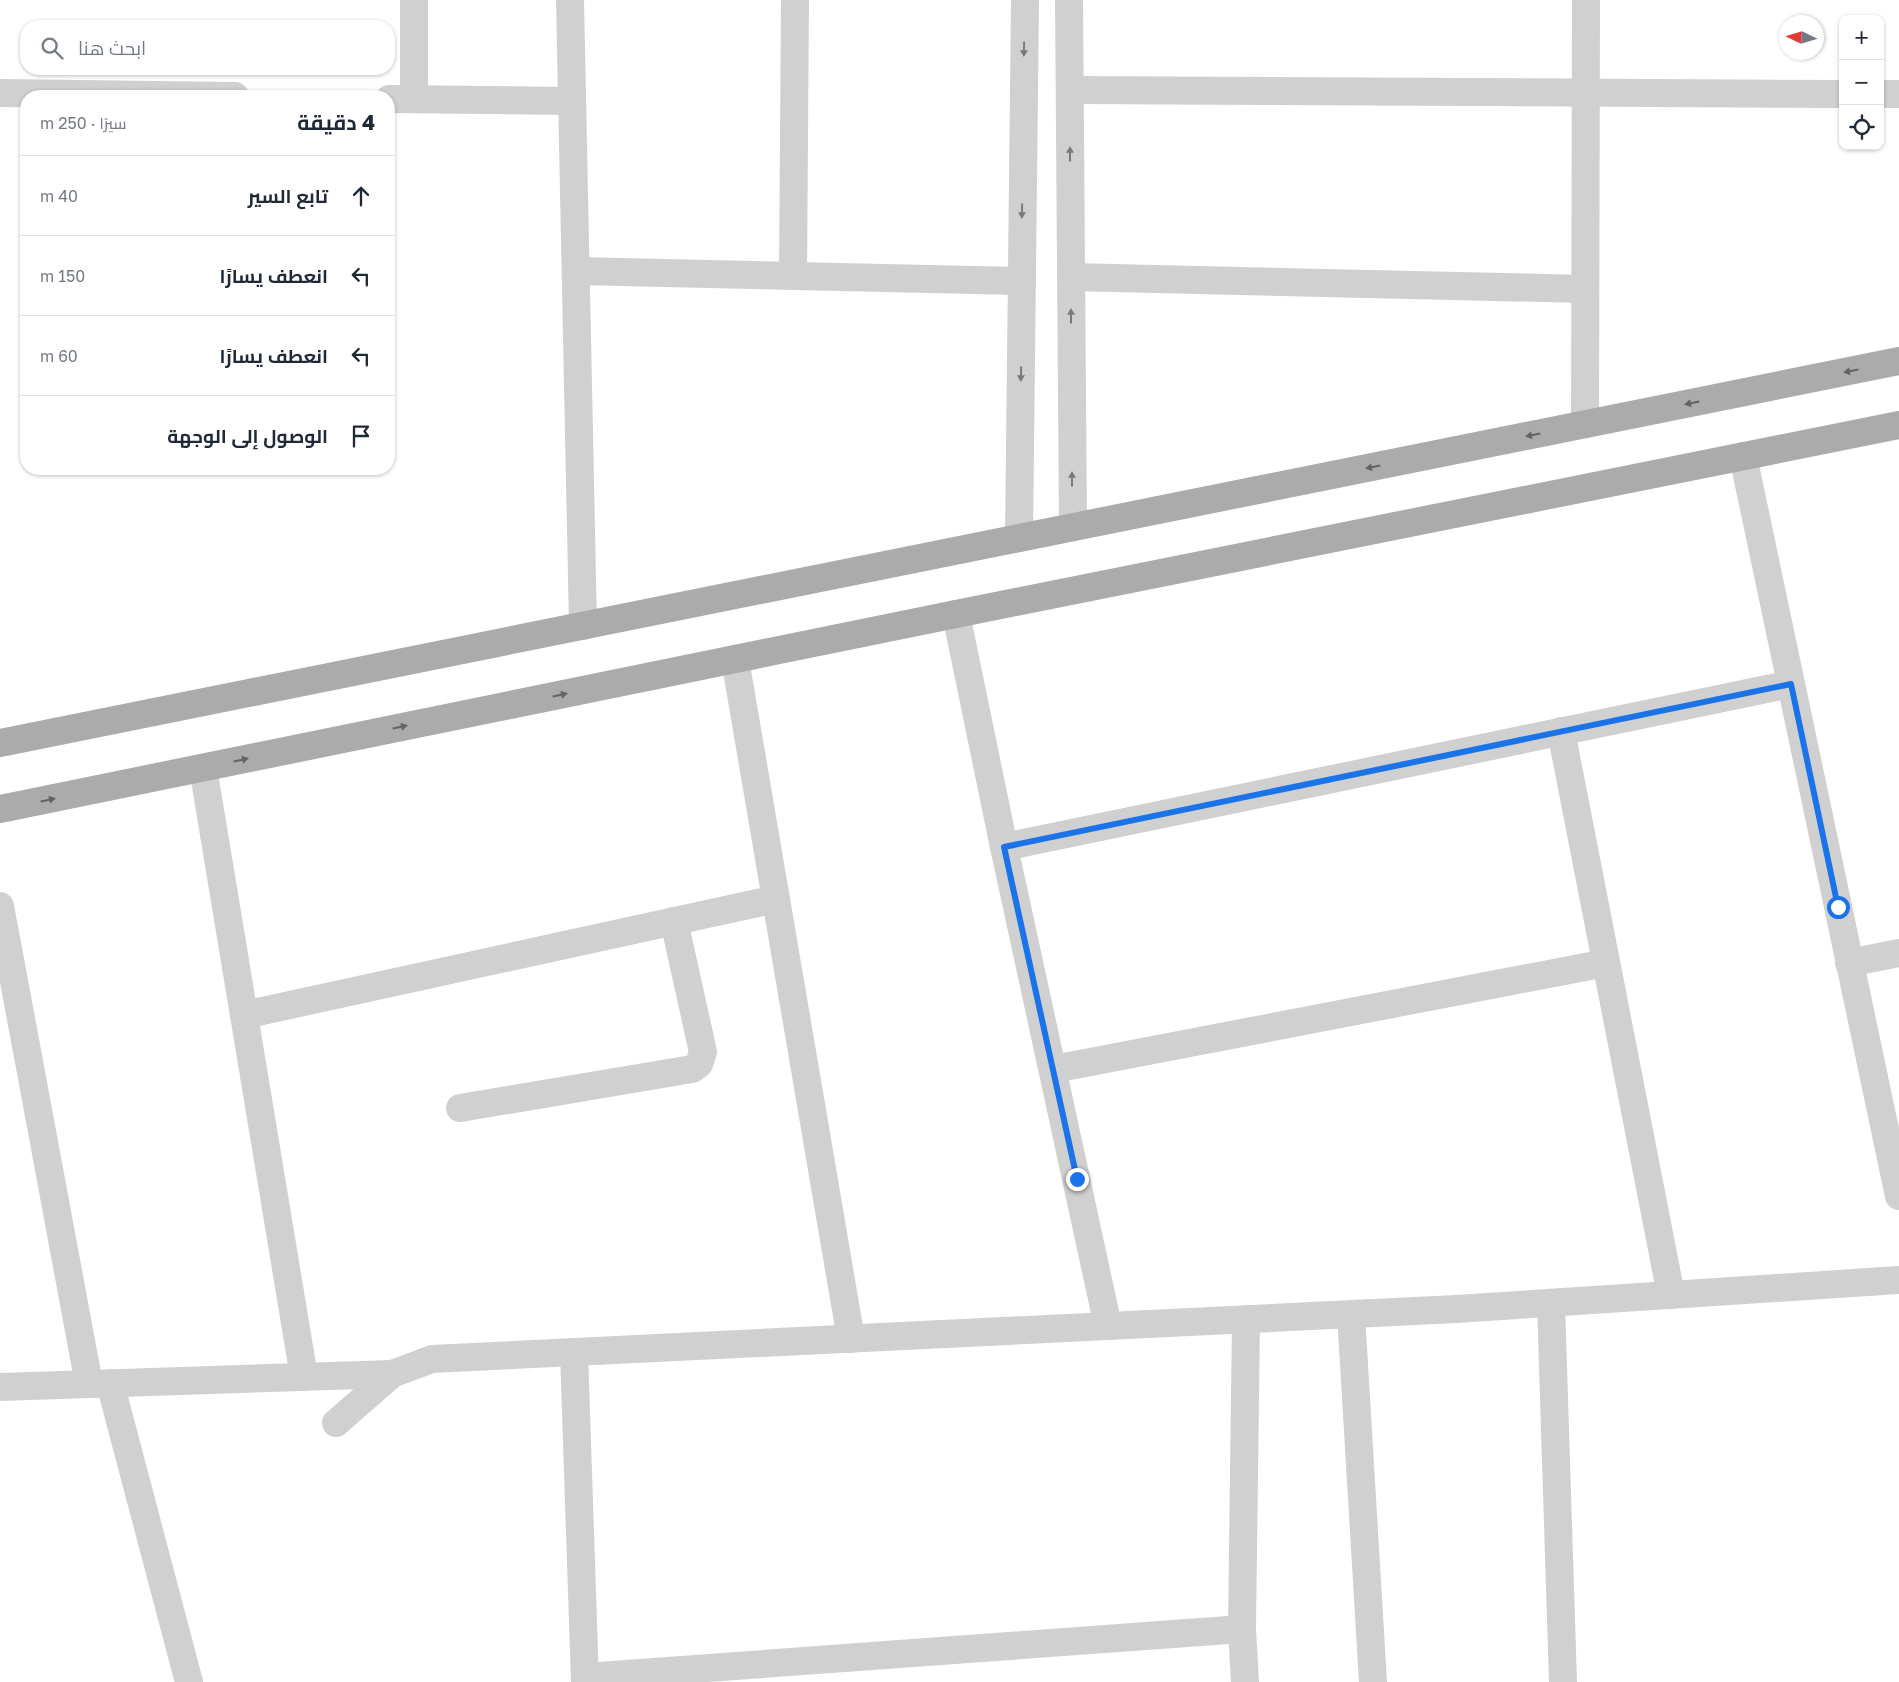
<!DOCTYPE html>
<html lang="ar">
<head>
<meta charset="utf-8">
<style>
	:root { --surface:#fff; --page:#f2f2f3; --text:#1f2937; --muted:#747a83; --line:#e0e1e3 }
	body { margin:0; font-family:"Golos Text",Cairo,sans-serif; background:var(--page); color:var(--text); direction:rtl }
	.controls { position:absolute; right:15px; top:15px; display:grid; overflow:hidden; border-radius:10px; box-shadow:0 1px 4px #0004 }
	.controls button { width:45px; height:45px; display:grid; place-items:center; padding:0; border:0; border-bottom:1px solid var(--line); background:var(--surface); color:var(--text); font:25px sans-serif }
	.compass { position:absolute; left:1779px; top:15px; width:45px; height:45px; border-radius:50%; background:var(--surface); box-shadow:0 1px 4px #0004; rotate:274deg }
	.stop { position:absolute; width:15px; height:15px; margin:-11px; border:4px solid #1a73e8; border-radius:50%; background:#fff }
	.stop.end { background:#1a73e8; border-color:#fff; box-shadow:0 1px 5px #0008 }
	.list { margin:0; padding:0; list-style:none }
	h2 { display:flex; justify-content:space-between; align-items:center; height:65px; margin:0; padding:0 20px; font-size:21px }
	h2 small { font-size:16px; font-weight:400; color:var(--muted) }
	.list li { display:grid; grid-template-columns:32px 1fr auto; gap:15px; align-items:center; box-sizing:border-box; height:80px; padding:0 20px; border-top:1px solid var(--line) }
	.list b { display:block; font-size:19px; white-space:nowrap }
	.list em { font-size:16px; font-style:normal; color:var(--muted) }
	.icon { flex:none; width:28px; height:28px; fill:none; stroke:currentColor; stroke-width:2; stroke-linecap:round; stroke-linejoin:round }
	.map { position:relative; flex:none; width:1899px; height:1682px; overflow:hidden; direction:ltr }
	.search { position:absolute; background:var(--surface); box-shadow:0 1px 4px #0004; left:20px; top:20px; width:375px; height:55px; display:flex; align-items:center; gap:12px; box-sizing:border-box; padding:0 18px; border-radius:20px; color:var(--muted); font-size:19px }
	.panel { position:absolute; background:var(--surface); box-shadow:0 1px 4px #0004; left:20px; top:90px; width:375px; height:385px; border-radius:20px; direction:rtl }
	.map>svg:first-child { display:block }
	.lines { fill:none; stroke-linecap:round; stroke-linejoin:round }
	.minor { stroke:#d0d0d0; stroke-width:28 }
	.major { stroke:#ababab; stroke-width:28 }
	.oneway { fill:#7a7a7a }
	.oneway2 { fill:#636363 }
	.route { stroke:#1a73e8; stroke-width:6 }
</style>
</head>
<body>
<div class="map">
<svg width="1899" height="1682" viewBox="0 0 1899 1682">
	<rect width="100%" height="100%" fill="#fff"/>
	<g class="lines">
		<g class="minor">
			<polyline points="570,0 583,626"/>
			<polyline points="1069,0 1073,527"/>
			<polyline points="1070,90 1843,94"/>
			<polyline points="0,93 235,96"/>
			<polyline points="1880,94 1899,94"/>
			<polyline points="389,99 572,101"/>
			<polyline points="414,99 414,0"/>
			<polyline points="576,271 1022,281"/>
			<polyline points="793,276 795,0"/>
			<polyline points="1071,277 1585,289"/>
			<polyline points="1585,424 1586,0"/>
			<polyline points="1743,456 1899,1196"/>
			<polyline points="1019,538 1025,0"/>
			<polyline points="956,614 1004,847 1108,1326"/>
			<polyline points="735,659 851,1339"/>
			<polyline points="1561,731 1671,1295"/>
			<polyline points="203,768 304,1377"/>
			<polyline points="1004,847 1791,684"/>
			<polyline points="0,906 89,1384"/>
			<polyline points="1849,963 1899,953"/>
			<polyline points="244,1015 776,899"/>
			<polyline points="1054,1069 1606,963"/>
			<polyline points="460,1108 692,1069 699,1064 703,1052 674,921"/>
			<polyline points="1551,1303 1563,1682"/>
			<polyline points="1351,1314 1373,1682"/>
			<polyline points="574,1352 585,1682"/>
			<polyline points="110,1383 189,1682"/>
			<polyline points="0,1387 392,1374"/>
			<polyline points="336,1423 392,1374 432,1359 1456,1309 1899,1280"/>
			<polyline points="585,1677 1242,1629"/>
			<polyline points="1245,1682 1242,1629 1246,1319"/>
		</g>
		<g class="major">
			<polyline points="0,743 1899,361"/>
			<polyline points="0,809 956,614 1899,425"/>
		</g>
	</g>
	<defs><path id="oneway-solid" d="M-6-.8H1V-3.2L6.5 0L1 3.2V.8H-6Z" transform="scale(1.25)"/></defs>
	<g class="oneway">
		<use href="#oneway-solid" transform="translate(1024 49) rotate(91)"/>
		<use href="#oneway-solid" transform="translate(1070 154) rotate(-90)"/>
		<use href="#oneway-solid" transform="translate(1022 211) rotate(91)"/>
		<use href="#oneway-solid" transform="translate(1071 316) rotate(-90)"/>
		<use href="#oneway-solid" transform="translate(1021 374) rotate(91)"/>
		<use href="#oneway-solid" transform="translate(1072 479) rotate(-90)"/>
	</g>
	<g class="oneway2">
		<use href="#oneway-solid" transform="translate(1851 371) rotate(169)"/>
		<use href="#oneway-solid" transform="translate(1692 403) rotate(169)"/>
		<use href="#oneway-solid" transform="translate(1533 435) rotate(169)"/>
		<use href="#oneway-solid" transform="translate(1373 467) rotate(169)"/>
		<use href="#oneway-solid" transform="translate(560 695) rotate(-12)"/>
		<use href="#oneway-solid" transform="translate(400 727) rotate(-12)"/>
		<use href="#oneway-solid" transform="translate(241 760) rotate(-12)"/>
		<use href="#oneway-solid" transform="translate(48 800) rotate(-12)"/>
	</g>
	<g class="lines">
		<polyline class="route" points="1077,1179 1004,847 1791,684 1838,907"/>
	</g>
</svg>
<div class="controls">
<button>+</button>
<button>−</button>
<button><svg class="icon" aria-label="locate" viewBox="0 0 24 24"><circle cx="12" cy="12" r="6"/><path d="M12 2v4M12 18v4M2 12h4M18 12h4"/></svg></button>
</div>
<svg class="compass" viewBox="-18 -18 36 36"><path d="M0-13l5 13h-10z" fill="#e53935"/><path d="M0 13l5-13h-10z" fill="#747a83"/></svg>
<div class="stop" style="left:1838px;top:907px"></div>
<div class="stop end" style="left:1077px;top:1179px"></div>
<div class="search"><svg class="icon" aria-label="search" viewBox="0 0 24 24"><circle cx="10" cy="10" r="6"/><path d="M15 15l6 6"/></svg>ابحث هنا</div>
<section class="panel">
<h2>4 دقيقة<small>سيرًا · 250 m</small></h2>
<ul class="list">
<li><svg class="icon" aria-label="ahead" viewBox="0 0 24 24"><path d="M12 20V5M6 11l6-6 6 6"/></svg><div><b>تابع السير</b></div><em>40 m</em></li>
<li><svg class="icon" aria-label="left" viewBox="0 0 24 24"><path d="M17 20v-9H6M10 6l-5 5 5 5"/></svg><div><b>انعطف يسارًا</b></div><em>150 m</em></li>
<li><svg class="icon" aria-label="left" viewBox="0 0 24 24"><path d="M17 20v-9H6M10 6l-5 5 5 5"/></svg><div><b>انعطف يسارًا</b></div><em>60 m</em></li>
<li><svg class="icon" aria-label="arrive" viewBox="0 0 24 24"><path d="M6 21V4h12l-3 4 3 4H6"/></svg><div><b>الوصول إلى الوجهة</b></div></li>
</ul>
</section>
</div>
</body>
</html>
